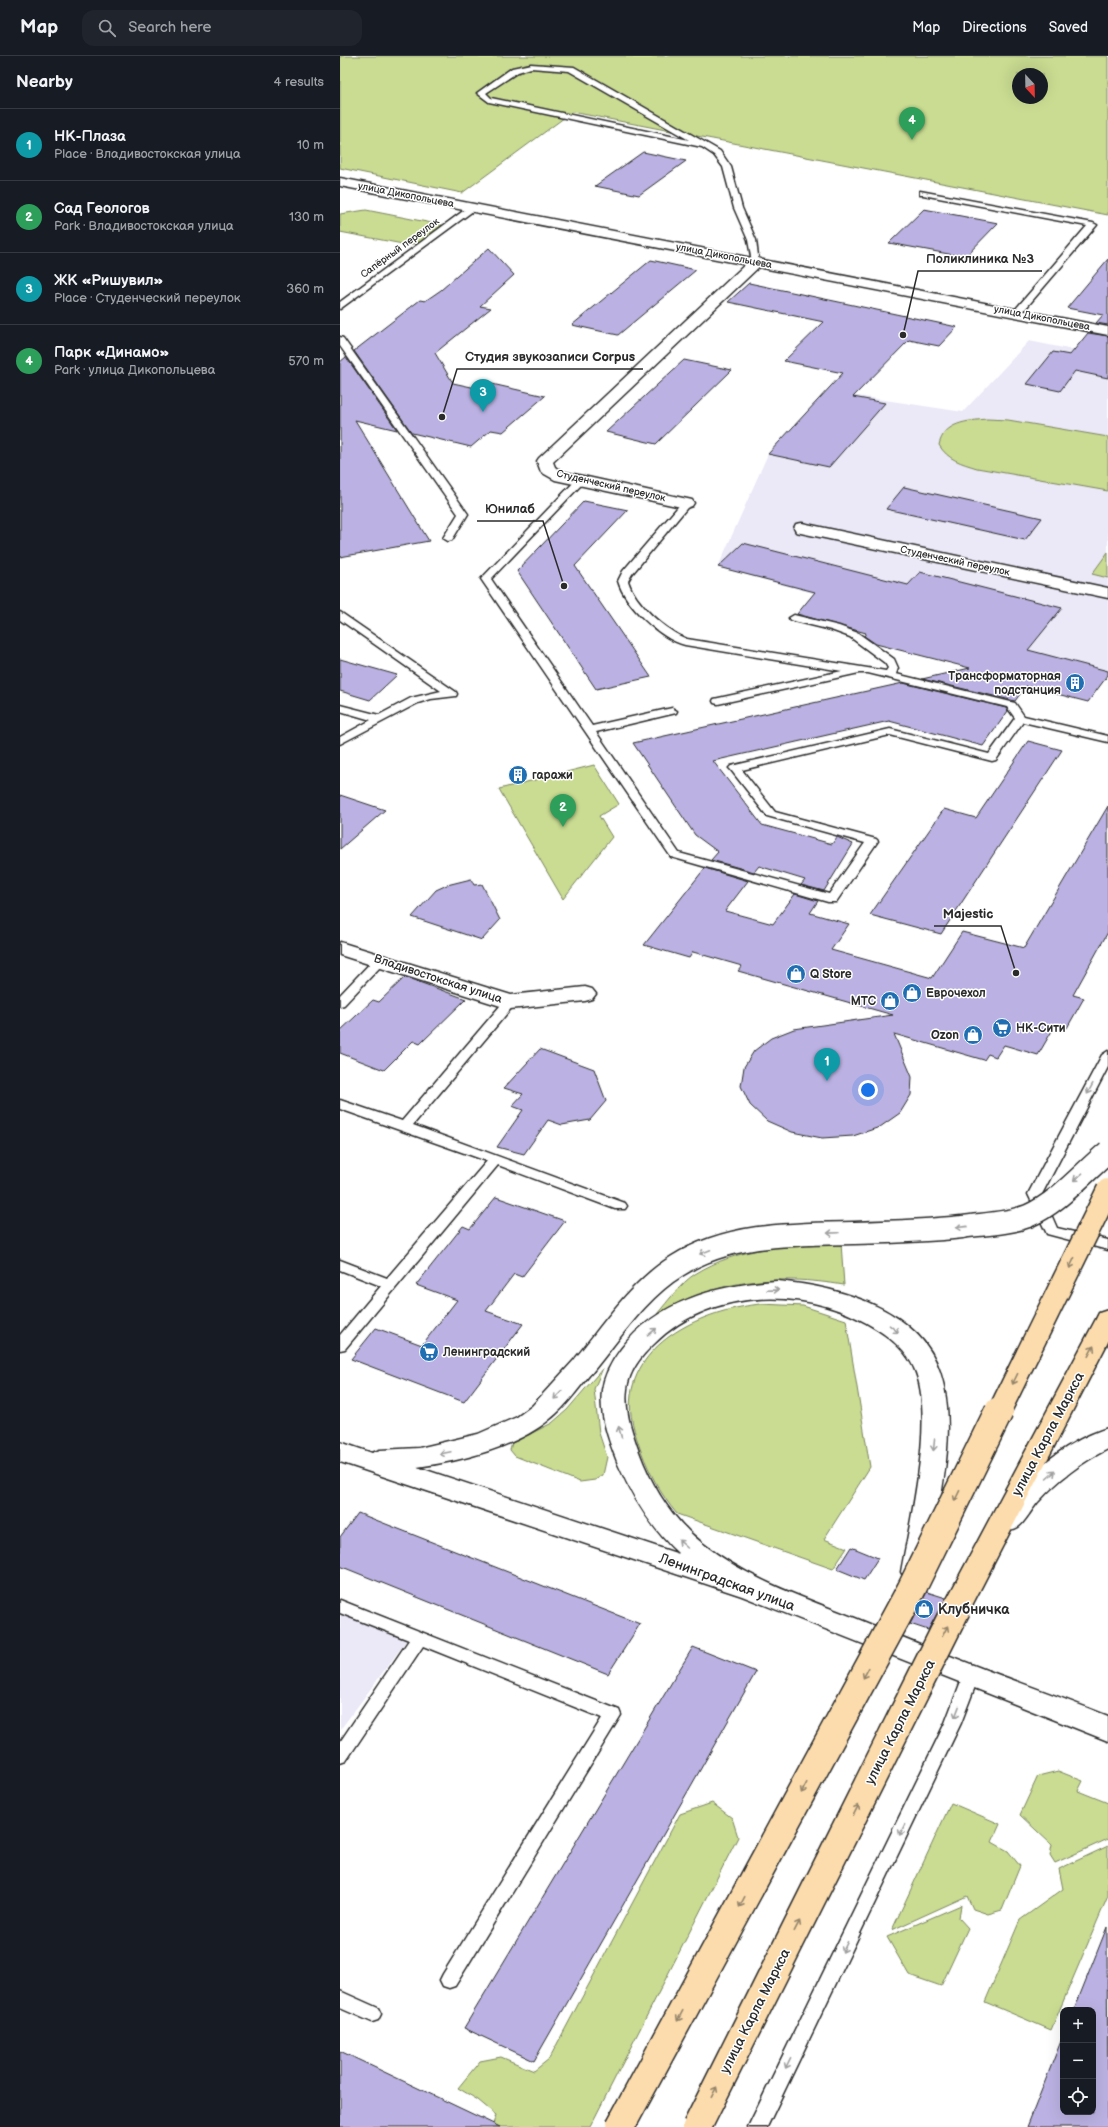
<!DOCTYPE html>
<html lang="en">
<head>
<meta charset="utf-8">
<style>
	:root { --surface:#171b24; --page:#20242c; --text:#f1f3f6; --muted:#9ea1a6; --line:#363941; --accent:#ea580c }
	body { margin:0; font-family:"Balsamiq Sans",sans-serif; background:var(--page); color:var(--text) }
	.controls { position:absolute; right:12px; bottom:12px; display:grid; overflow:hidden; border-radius:8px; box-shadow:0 4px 16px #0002 }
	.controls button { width:36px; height:36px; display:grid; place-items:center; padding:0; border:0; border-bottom:1px solid var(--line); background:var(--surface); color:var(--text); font:20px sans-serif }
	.compass { position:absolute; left:672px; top:12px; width:36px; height:36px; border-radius:50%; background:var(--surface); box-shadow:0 4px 16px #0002; rotate:158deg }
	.you { position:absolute; left:528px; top:1034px; width:14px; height:14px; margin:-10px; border:3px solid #fff; border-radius:50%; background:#1a73e8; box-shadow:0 0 0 6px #1a73e833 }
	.badge { display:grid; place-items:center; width:26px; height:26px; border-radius:50%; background:var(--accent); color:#fff; font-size:13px; font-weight:700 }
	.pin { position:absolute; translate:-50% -33px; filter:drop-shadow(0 1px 2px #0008) }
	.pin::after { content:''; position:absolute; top:21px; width:14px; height:12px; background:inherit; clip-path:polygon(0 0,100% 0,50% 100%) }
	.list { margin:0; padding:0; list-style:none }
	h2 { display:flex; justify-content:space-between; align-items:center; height:52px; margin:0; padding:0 16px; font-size:17px }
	h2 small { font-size:13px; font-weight:400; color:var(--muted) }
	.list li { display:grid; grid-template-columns:26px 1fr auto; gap:12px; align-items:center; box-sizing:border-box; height:72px; padding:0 16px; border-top:1px solid var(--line) }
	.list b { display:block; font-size:15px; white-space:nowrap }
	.list p { margin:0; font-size:13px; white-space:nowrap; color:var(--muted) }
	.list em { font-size:13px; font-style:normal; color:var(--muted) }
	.icon { flex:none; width:22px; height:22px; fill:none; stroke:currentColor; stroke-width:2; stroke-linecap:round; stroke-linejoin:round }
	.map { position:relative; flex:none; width:768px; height:2071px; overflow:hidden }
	header { display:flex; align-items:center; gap:24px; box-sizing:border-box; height:56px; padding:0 20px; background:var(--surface); border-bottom:1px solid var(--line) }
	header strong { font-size:19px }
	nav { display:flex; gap:22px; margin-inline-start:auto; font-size:14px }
	.search { width:280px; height:36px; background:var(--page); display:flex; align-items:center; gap:10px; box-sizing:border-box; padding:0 14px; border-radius:12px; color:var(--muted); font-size:15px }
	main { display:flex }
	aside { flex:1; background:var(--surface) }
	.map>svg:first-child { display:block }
	.built { fill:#ebe8f7 }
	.green { fill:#c9dc91; stroke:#7a845e; fill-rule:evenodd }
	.building { fill:#bbb2e3; stroke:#2b2b2b }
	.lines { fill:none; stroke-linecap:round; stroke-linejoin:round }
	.lane-casing { stroke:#2b2b2b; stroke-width:3 }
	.street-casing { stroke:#2b2b2b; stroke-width:3 }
	.secondary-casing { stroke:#2b2b2b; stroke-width:3 }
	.primary-casing { stroke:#2b2b2b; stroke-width:3 }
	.lane { fill:#fff; fill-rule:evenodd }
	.street { fill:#fff; fill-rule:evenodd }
	.secondary { fill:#fff; fill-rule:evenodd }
	.primary { fill:#fcdcac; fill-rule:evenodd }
	.secondary-bridge-casing { stroke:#2b2b2b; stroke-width:25; stroke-linecap:butt }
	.primary-bridge-far1-casing { stroke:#2b2b2b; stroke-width:25; stroke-linecap:butt }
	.primary-bridge-casing { stroke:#2b2b2b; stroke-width:31; stroke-linecap:butt }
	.secondary-bridge { stroke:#fff; stroke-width:22 }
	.primary-bridge-far1 { stroke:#fcdcac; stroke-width:22 }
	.primary-bridge { stroke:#fcdcac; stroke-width:28 }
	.oneway { stroke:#a0a0a0 }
	.oneway2 { stroke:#94846c }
	.labels { text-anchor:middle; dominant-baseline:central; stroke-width:3; stroke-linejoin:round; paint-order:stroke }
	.far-street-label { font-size:10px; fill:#2b2b2b; stroke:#fff }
	.poi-label { font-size:12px; font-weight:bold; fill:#2b2b2b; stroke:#fff; text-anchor:start }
	.street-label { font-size:12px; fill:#2b2b2b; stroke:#fff }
	.near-street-label { font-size:14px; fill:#2b2b2b; stroke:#fff }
	.near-poi-label { font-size:14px; font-weight:bold; fill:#2b2b2b; stroke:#fff; text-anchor:start }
	.leader { fill:none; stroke:#2b2b2b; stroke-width:1.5 }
	.callout-dot { fill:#2b2b2b; stroke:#fff; stroke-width:1.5 }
	.callout-label { font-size:13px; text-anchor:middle; font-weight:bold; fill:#2b2b2b; stroke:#fff; stroke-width:3; stroke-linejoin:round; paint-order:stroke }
</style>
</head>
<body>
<header>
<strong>Map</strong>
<div class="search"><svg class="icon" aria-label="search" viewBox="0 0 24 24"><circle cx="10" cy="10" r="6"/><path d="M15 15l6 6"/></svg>Search here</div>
<nav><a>Map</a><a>Directions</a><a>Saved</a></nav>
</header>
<main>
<aside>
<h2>Nearby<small>4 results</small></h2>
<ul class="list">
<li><span class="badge" style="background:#0f9aa8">1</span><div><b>НК-Плаза</b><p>Place · Владивостокская улица</p></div><em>10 m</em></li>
<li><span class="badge" style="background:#2e9e5b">2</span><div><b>Сад Геологов</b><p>Park · Владивостокская улица</p></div><em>130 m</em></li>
<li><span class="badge" style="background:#0f9aa8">3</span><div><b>ЖК «Ришувил»</b><p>Place · Студенческий переулок</p></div><em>360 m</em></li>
<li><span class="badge" style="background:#2e9e5b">4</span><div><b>Парк «Динамо»</b><p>Park · улица Дикопольцева</p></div><em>570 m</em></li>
</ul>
</aside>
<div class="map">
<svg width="768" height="2071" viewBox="0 0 768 2071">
	<rect width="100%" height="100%" fill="#fff"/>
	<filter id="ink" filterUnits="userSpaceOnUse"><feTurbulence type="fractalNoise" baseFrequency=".025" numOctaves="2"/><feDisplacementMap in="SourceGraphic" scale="8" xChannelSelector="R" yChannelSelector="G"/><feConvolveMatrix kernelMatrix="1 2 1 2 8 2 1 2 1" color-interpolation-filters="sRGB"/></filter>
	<g filter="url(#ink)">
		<g class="built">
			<polygon points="689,285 768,301 768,615 626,579 378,511 428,398 486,335 623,356"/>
			<polygon points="0,1551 69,1581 0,1674"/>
		</g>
		<g class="green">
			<path d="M0 0H768V159L232 56 122 137 0 112ZM678 18H702V42H678Z"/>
			<polygon points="26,154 102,169 80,186 68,189 0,176 0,158"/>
			<path d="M647 363 668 364 768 381V435L637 412C621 407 608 404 599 389 604 366 627 365 647 363Z"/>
			<polygon points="768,496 768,522 752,518"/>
			<polygon points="254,709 279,748 259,760 272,781 223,843 159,733"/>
			<path d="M501 1187 504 1229C436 1218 378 1223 317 1258 328 1245 341 1227 355 1218 398 1191 452 1188 501 1187Z"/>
			<path d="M421 1248 463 1250 506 1264 530 1411 484 1483 507 1492 493 1513 337 1458C321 1439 310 1418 301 1395 295 1378 288 1357 291 1339 300 1280 370 1253 421 1248Z"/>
			<polygon points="263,1312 254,1333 259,1377 267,1401 263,1419 255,1424 240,1426 175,1400 170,1394 172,1387 212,1367 227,1354"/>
			<polygon points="718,1715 743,1725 738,1735 768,1747 768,1783 715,1807 710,1799 712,1789 680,1759 698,1720"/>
			<polygon points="372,1747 392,1762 398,1781 250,2071 152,2071 156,2059 138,2044 118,2032 140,2005 161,2001 194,2015 209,2003 340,1758"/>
			<polygon points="611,1747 660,1768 652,1786 668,1795 680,1810 662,1854 648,1858 633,1853 627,1840 552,1874"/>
			<polygon points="768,1790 768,1840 711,1974 645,1946 680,1864 723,1833 719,1813"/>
			<polygon points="621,1849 619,1862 628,1872 601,1930 569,1919 547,1881"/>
		</g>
		<g class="building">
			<polygon points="303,96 346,105 299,139 255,130"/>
			<polygon points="584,153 658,167 625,201 549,187"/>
			<polygon points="149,192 174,219 140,250 151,252 95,297 113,327 136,332 143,326 205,340 163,376 151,374 131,391 72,377 14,295 80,244 85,245 101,234"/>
			<polygon points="768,203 768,269 756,267 763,259 727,252"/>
			<polygon points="311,204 356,214 278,279 232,269"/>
			<polygon points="409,227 617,271 599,290 569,284 513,341 545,347 489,411 428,398 503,317 444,305 484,266 388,246"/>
			<polygon points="748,277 768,280 768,322 735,315 720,335 687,328 713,296 730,299"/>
			<polygon points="6,301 57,374 15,364 89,485 0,501 0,306"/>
			<polygon points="344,304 392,314 316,388 266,376"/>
			<polygon points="564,431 702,462 685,484 546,453"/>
			<polygon points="244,445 288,454 235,510 311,621 256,633 177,515"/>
			<polygon points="403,487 568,529 580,516 722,552 688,594 768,615 768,619 748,646 686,630 675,645 582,623 630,612 536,588 524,580 526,577 457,558 475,536 378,511"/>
			<polygon points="0,603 57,619 30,644 0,635"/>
			<polygon points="563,627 666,652 668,655 643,690 549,665 373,705 422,769 492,788 497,781 513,788 484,835 461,829 465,824 419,810 414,816 371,804 378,796 355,779 293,687"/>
			<polygon points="688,685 722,694 601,878 530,859 604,753 636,762"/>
			<polygon points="0,739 45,754 0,793"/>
			<polygon points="768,750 768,876 733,939 744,942 727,972 716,968 698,999 664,989 656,1001 648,998 644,1004 554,978 572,1021 571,1039 560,1057 540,1071 513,1080 482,1082 452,1076 427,1065 410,1049 401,1030 404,1011 414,995 431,982 454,973 553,959 398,915 402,910 353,896 349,902 304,889 365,812 408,825 385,855 433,868 455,838 478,845 470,857 509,868 491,894 592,922 622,876 684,892"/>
			<polygon points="131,823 134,829 142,828 160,864 142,884 72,861 96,834 107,829"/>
			<polygon points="65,921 126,943 80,988 73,985 44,1014 0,997 0,975 33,944 39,946"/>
			<polygon points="200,993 254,1013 266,1045 250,1064 222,1069 208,1064 184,1098 157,1091 183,1054 172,1050 183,1038 164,1032"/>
			<polygon points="156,1141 225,1165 182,1221 174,1218 146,1255 183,1268 124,1346 11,1303 36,1272 82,1289 117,1244 76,1229 123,1170 130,1173"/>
			<polygon points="18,1457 300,1568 268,1618 0,1510 0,1481"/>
			<polygon points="511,1491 538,1502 524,1524 497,1513"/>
			<polygon points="587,1536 606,1542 588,1574 570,1568"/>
			<polygon points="353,1591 416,1616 194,2005 124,1972"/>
			<polygon points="767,1871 768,2071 687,2071 723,1980 723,2056 753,2056 753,1954 734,1954"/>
			<polygon points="0,1995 160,2071 0,2071"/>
		</g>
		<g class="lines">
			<defs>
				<g id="lane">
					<path d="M191 8 234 11 380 95 391 111 402 152 416 184 419 208 412 206 408 184 394 152 383 111 374 99 362 91 149 46 137 37 172 12ZM191 12 229 15 349 84 151 42 146 37 178 16Z"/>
					<polygon points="580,135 753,167 757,169 680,259 677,260 673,257 674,255 747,170 583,139 580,139"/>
					<polygon points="130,150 137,152 0,253 0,246"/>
					<polygon points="0,281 3,282 128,458 112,484 108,485 103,482 118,458 0,290"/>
					<path d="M240 422 243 423V427L151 523 252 670 332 652 337 655 336 657 256 676 339 797 489 838 525 787 427 760 391 714 389 712 391 710 550 673 649 698 675 662 667 651 528 617H519L378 648 374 647 373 645 374 643 502 615 345 589C320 583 285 549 278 525L283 515 343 445H349L351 447 292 518 288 525C295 548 326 575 347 583L546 615 548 612 545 607 510 581 491 574 450 564 449 562 454 559 499 570 518 577 554 603 558 612 556 618 675 647 684 660 768 680V686L683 666 656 704 652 705 550 679 402 714 435 756 536 783 538 785 496 846H488L331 801 141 523 237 423Z"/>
					<polygon points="0,556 116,636 117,638 116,640 91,643 78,647 0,688 0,681 31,664 0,655 0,649 39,659 71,642 101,635 0,564"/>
					<polygon points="39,901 45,905 43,908 4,949 0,950 0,939 35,902"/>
					<polygon points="170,942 176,946 174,949 73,1069 285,1147 287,1150 285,1153 275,1153 158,1109 5,1293 0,1294 0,1279 41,1230 0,1214 0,1204 47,1222 147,1105 0,1053 0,1044 62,1065 166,943"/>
					<polygon points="768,995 768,1011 702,1138 717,1172 768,1184 768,1194 707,1178 688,1138 762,999"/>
					<polygon points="0,1544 279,1654 281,1659 115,1930 109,1932 103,1930 100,1924 103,1918 262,1662 83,1590 6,1705 0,1707 0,1686 69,1584 0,1557"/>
					<polygon points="631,1613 637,1615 639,1620 621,1667 427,2071 408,2071 605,1667 623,1620 625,1615"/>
					<polygon points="0,1935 38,1952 41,1958 38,1964 32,1966 0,1952"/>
				</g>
				<g id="street">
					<polygon points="416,202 421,203 423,206 421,209 213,406 215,411 220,415 352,444 354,447 352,450 346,452 215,424 201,416 197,405 199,402 411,203"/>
					<polygon points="462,467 768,532 768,542 456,476 454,472 456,468"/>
					<polygon points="0,886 171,939 245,931 252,933 256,938 252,943 245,945 170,953 0,899"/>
				</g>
				<g id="secondary">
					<polygon points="0,122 768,271 768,279 0,130"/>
					<path d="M437 1225C495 1230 580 1252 600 1316 620 1376 597 1455 587 1516L583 1523 574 1527 565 1523 561 1516C570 1465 596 1358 574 1312 567 1296 552 1283 538 1274 472 1230 372 1230 314 1288 301 1300 289 1315 287 1333 284 1354 292 1376 299 1396 312 1431 332 1463 362 1487 407 1523 462 1541 515 1562 557 1579 599 1596 641 1612 683 1628 726 1643 768 1660V1685L402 1540 0 1406V1386L32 1397 40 1394 79 1392 138 1378 177 1361 192 1350 235 1303 244 1300 253 1303 256 1309 253 1315C239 1331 227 1350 210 1363 177 1391 119 1406 77 1411L339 1498C311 1472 293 1442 278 1408 269 1385 259 1359 262 1334 264 1319 272 1305 281 1293 318 1244 379 1229 437 1225Z"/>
					<path d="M768 1372V1393C742 1406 719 1423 699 1445 693 1451 684 1468 678 1471 672 1475 667 1473 661 1471L657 1464C679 1423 723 1386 768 1372Z"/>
				</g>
				<polygon id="primary" points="768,1254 768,1286 626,1561 616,1564 606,1561 603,1553 606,1545 756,1263 759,1257"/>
			</defs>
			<use href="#lane" class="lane-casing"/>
			<use href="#street" class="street-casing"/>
			<use href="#secondary" class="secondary-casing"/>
			<use href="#primary" class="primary-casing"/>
			<use href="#lane" class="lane"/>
			<use href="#street" class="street"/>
			<use href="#secondary" class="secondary"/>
			<use href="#primary" class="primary"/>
			<defs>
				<path id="secondary-bridge" d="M244 1309C272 1275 299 1233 337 1210 389 1177 453 1178 513 1177 549 1176 586 1175 622 1171 643 1168 667 1168 688 1160 718 1147 743 1117 768 1096"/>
				<polyline id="primary-bridge-far1" points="659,1356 768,1134"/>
				<g id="primary-bridge">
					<polyline points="280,2071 571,1534 659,1355"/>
					<polyline points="357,2071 616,1553"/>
				</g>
			</defs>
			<use href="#secondary-bridge" class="secondary-bridge-casing"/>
			<use href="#primary-bridge-far1" class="primary-bridge-far1-casing"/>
			<use href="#primary-bridge" class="primary-bridge-casing"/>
			<use href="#secondary-bridge" class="secondary-bridge"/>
			<use href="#primary-bridge-far1" class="primary-bridge-far1"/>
			<use href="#primary-bridge" class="primary-bridge"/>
		</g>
		<defs><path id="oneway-shaft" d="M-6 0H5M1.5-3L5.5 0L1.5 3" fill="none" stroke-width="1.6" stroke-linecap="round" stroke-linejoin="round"/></defs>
		<g class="oneway">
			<use href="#oneway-shaft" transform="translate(750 1033) rotate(118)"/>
			<use href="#oneway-shaft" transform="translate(738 1121) rotate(140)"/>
			<use href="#oneway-shaft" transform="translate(622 1171) rotate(174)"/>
			<use href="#oneway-shaft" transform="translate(493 1177) rotate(178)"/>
			<use href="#oneway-shaft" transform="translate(365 1196) rotate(158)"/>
			<use href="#oneway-shaft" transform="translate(433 1234) rotate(-2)"/>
			<use href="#oneway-shaft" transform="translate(554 1273) rotate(40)"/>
			<use href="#oneway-shaft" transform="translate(312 1276) rotate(-40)"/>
			<use href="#oneway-shaft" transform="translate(218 1339) rotate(134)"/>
			<use href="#oneway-shaft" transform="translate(280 1376) rotate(-105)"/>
			<use href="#oneway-shaft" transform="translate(594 1389) rotate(96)"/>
			<use href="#oneway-shaft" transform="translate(105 1397) rotate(168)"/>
			<use href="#oneway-shaft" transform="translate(711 1419) rotate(-42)"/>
			<use href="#oneway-shaft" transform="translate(343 1488) rotate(-138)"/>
			<use href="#oneway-shaft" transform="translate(617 1656) rotate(111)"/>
			<use href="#oneway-shaft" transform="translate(562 1774) rotate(116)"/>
			<use href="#oneway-shaft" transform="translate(505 1891) rotate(116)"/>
			<use href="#oneway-shaft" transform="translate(448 2007) rotate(116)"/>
		</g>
		<g class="oneway2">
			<use href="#oneway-shaft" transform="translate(732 1207) rotate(116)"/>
			<use href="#oneway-shaft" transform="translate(751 1295) rotate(-62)"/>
			<use href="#oneway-shaft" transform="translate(675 1323) rotate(116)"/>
			<use href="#oneway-shaft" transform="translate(617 1440) rotate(116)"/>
			<use href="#oneway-shaft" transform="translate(605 1575) rotate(-63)"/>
			<use href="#oneway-shaft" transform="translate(526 1617) rotate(118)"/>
			<use href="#oneway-shaft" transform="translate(464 1732) rotate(118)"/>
			<use href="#oneway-shaft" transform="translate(516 1754) rotate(-63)"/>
			<use href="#oneway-shaft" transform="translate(402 1846) rotate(118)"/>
			<use href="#oneway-shaft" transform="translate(457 1870) rotate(-63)"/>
			<use href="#oneway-shaft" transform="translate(340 1960) rotate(118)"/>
			<use href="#oneway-shaft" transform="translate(374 2036) rotate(-63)"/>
		</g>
	</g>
	<defs>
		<symbol id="building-disc" viewBox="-11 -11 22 22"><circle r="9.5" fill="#1f6fb2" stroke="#fff"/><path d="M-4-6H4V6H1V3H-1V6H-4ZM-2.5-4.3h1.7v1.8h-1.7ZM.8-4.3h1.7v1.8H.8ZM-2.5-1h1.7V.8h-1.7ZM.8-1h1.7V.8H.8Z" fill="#fff"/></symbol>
		<symbol id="shop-disc" viewBox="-11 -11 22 22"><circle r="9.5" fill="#1f6fb2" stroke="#fff"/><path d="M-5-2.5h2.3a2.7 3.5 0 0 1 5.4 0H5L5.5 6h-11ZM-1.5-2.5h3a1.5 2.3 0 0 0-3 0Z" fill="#fff"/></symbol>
		<symbol id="supermarket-disc" viewBox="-11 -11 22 22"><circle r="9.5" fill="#1f6fb2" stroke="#fff"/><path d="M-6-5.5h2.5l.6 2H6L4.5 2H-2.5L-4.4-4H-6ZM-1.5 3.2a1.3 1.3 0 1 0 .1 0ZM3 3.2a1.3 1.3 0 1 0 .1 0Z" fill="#fff"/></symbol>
	</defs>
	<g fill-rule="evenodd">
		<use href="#building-disc" x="724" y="616" width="22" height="22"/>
		<use href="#building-disc" x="167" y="708" width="22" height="22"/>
		<use href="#shop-disc" x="445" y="907" width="22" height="22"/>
		<use href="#shop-disc" x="561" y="926" width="22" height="22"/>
		<use href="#shop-disc" x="539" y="934" width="22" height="22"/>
		<use href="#supermarket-disc" x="651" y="961" width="22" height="22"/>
		<use href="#shop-disc" x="622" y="968" width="22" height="22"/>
		<use href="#supermarket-disc" x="78" y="1285" width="22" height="22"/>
		<use href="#shop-disc" x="573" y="1542" width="22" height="22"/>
	</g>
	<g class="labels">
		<g class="far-street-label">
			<text transform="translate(66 139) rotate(11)">улица Дикопольцева</text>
			<text transform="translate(60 192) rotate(-36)">Сапёрный переулок</text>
			<text transform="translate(384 200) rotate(11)">улица Дикопольцева</text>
			<text transform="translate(702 262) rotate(11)">улица Дикопольцева</text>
			<text transform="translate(271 430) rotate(13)">Студенческий переулок</text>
			<text transform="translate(615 505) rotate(12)">Студенческий переулок</text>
		</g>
		<g class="poi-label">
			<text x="721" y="620" text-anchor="end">Трансформаторная<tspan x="721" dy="14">подстанция</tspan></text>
			<text x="192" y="719">гаражи</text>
			<text x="470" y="918">Q Store</text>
			<text x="586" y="937">Еврочехол</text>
			<text x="536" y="945" text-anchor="end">МТС</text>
			<text x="676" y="972">НК-Сити</text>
			<text x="619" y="979" text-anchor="end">Ozon</text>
			<text x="103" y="1296">Ленинградский</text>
		</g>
		<g class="street-label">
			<text transform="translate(98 923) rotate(18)">Владивостокская улица</text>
		</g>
		<g class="near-street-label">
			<text transform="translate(708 1378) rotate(-62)">улица Карла Маркса</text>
			<text transform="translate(387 1526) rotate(20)">Ленинградская улица</text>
			<text transform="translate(560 1666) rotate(-63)">улица Карла Маркса</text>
			<text transform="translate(415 1955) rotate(-63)">улица Карла Маркса</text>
		</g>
		<g class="near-poi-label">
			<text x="598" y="1553">Клубничка</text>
		</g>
	</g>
	<path class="leader" d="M563 279L578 215H702M102 361L117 313H303M224 530L203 465H137M676 917L661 870H594"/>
	<g class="callout-dot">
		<circle cx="563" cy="279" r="4"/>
		<circle cx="102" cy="361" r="4"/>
		<circle cx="224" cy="530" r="4"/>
		<circle cx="676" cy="917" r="4"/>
	</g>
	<g class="callout-label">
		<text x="640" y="207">Поликлиника №3</text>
		<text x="210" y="305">Студия звукозаписи Corpus</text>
		<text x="170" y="457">Юнилаб</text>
		<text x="628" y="862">Majestic</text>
	</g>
</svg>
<div class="controls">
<button>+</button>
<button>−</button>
<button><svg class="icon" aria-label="locate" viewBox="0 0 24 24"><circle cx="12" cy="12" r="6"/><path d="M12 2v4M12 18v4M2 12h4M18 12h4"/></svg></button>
</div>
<svg class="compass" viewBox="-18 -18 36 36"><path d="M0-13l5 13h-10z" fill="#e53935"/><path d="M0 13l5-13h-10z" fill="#9ea1a6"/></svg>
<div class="you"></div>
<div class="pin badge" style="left:487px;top:1025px;background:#0f9aa8">1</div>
<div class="pin badge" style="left:223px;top:771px;background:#2e9e5b">2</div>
<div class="pin badge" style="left:143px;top:356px;background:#0f9aa8">3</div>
<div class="pin badge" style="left:572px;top:84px;background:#2e9e5b">4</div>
</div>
</main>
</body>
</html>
